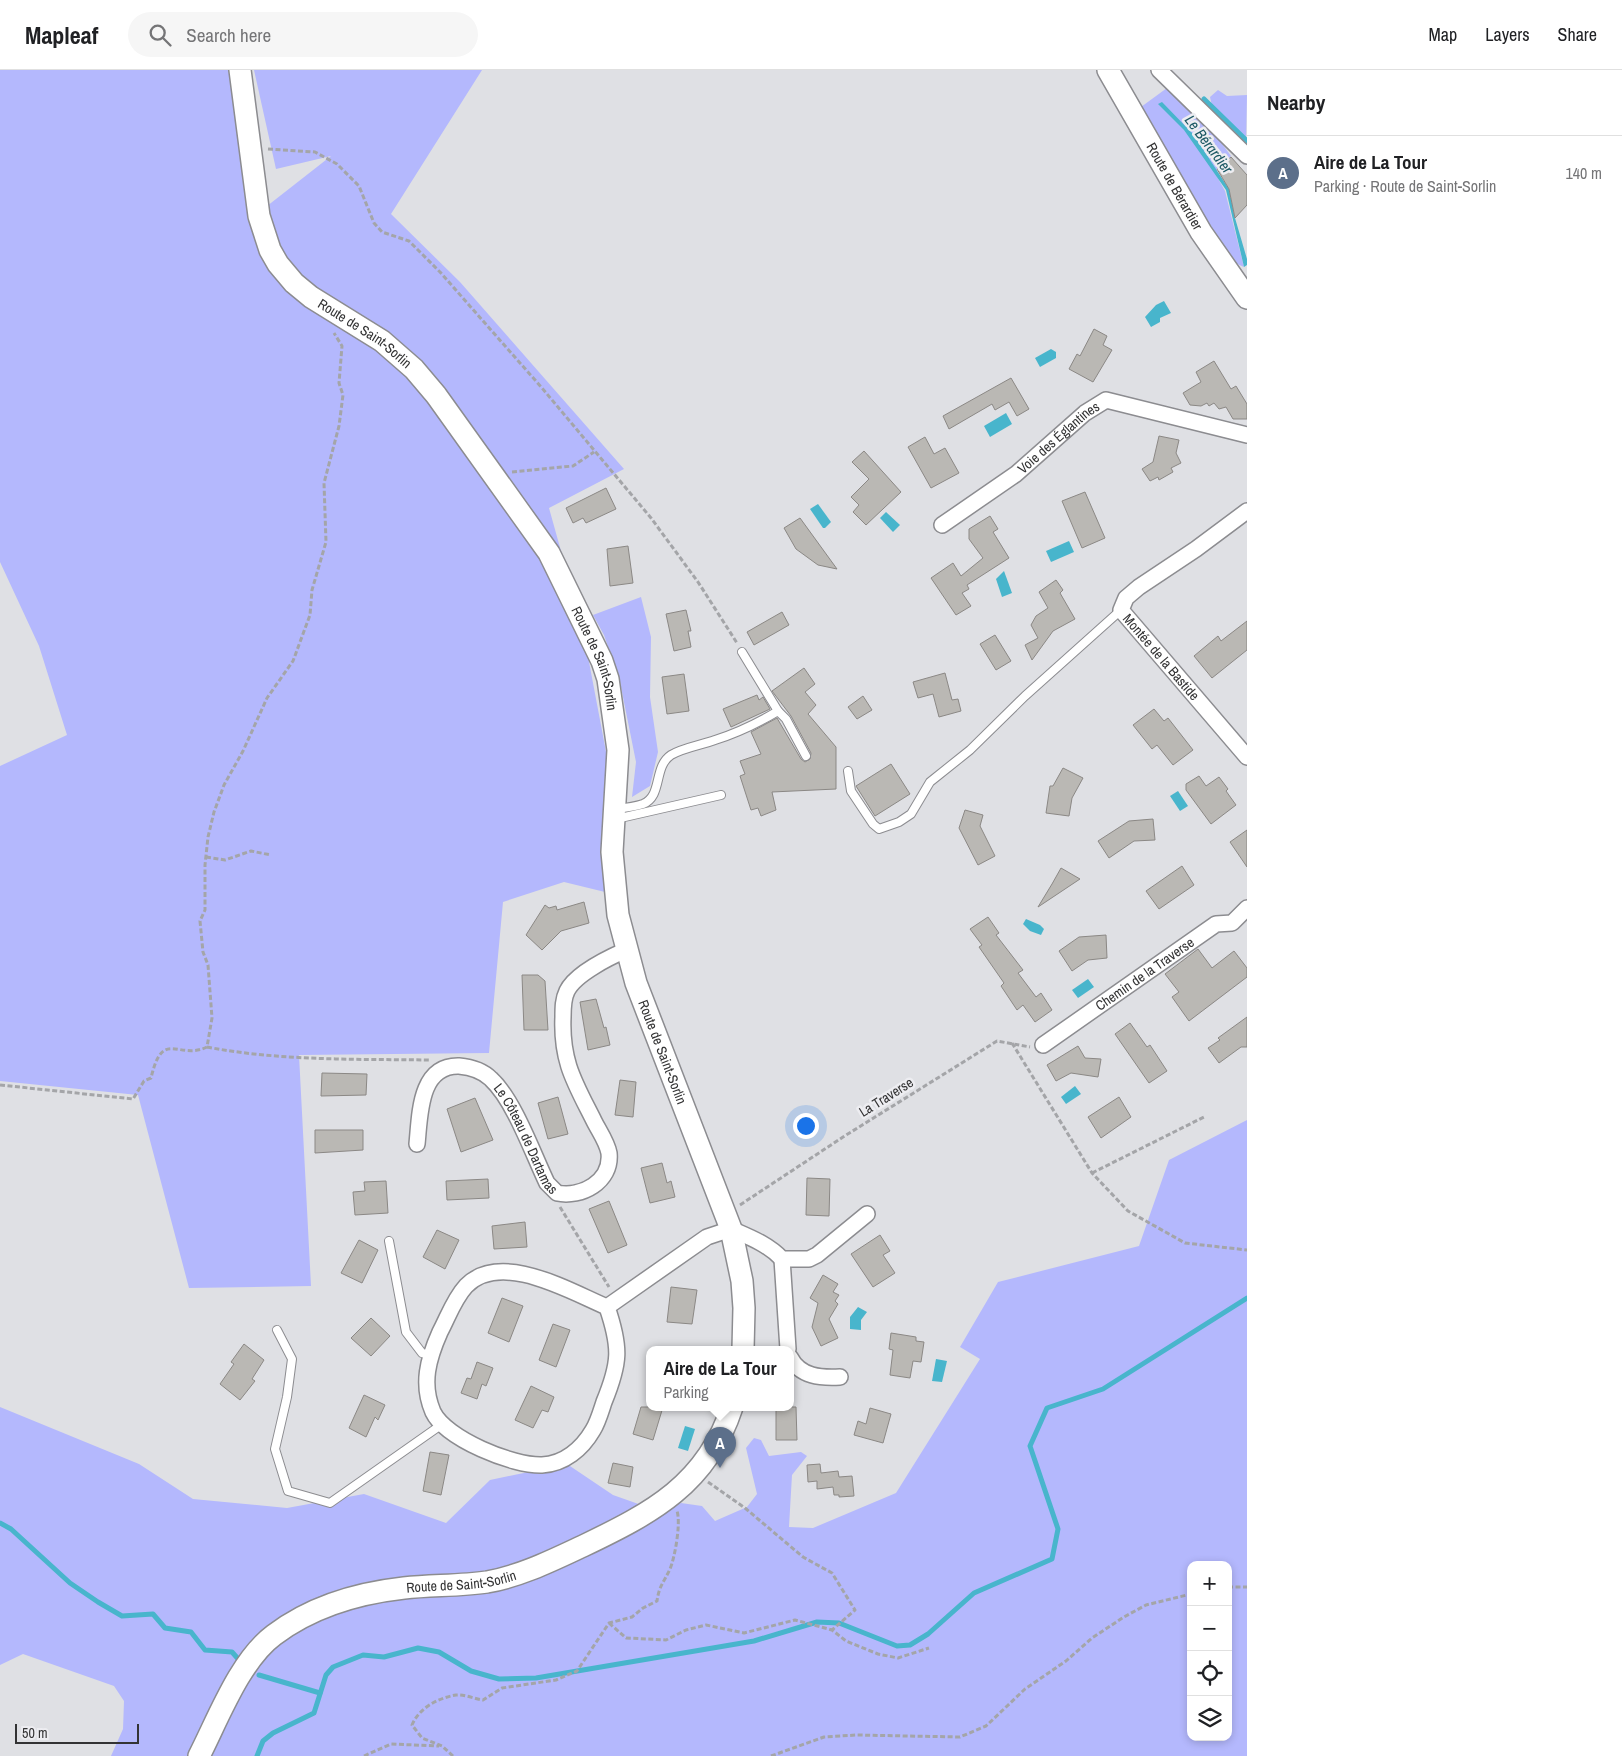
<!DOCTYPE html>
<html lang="en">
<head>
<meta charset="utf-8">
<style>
	:root { --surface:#fff; --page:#f6f6f6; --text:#202124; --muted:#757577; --line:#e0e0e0; --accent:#1a73e8 }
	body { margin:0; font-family:"Archivo Narrow",sans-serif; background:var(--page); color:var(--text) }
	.controls { position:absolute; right:15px; bottom:15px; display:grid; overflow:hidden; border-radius:10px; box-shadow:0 2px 8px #0003 }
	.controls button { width:45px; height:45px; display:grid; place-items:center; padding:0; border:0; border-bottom:1px solid var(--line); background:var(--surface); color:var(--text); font:25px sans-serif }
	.scale { position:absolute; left:15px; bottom:12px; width:124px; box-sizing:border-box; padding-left:5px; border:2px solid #333334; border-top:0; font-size:14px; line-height:18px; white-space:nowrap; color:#333334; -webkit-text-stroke:4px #ededf1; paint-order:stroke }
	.you { position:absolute; left:805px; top:1055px; width:18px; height:18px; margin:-12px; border:4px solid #fff; border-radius:50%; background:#1a73e8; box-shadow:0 0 0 8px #1a73e833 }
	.badge { display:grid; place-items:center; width:32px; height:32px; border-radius:50%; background:var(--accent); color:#fff; font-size:16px; font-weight:700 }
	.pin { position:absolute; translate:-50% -41px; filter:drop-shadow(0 1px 2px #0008) }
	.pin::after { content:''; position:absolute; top:26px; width:18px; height:15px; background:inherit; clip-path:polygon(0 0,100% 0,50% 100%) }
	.popup { position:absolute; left:646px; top:1276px; width:148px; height:65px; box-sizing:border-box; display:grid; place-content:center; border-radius:10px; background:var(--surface); filter:drop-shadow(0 1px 4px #0005); font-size:16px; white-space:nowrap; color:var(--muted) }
	.popup b { font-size:19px; color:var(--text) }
	.popup::after { content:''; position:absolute; left:50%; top:100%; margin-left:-10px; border:10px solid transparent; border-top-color:var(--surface) }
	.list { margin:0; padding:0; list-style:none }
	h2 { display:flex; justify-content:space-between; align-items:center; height:65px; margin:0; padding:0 20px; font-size:21px }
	h2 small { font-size:16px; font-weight:400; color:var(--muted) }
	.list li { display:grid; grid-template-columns:32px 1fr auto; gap:15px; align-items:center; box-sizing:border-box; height:75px; padding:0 20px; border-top:1px solid var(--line) }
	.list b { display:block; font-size:19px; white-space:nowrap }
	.list p { margin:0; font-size:16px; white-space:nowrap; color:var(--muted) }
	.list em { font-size:16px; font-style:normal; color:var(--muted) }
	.icon { flex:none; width:28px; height:28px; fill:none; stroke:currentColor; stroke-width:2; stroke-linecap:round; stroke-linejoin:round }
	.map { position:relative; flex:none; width:1247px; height:1686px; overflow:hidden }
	header { display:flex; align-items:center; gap:30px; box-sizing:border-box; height:70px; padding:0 25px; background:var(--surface); border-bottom:1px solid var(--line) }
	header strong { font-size:24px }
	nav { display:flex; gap:28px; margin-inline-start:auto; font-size:18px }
	.search { width:350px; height:45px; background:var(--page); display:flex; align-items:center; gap:12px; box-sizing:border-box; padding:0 18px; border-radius:28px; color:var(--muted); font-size:19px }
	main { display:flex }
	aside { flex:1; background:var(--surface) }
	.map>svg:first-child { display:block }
	.green { fill:#b4b8fd; fill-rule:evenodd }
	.water { fill:#48b5cc }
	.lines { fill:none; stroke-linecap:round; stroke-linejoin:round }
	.stream { stroke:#48b5cc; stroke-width:5 }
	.building { fill:#bab8b4; stroke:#8b8885 }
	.lane-casing { stroke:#8c8c90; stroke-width:10 }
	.street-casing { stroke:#8c8c90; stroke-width:18 }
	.secondary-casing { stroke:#8c8c90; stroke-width:24 }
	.path { stroke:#a4a5a8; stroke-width:3; stroke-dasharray:5 2.5; stroke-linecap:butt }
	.lane { stroke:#fff; stroke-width:8 }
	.street { stroke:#fff; stroke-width:15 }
	.secondary { stroke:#fff; stroke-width:21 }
	.labels { text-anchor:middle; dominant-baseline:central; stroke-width:5; stroke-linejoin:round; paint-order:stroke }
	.street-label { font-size:14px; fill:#333334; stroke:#ededf1 }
	.water-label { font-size:15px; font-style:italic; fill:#1a5763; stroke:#ededf1 }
</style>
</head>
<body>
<header>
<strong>Mapleaf</strong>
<div class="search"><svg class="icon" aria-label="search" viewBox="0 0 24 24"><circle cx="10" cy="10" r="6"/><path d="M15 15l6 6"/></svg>Search here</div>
<nav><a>Map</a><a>Layers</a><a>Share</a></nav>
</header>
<main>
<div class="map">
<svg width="1247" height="1686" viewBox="0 0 1247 1686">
	<rect width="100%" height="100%" fill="#dfe0e4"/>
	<g class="green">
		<polygon points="0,0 230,0 248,151 331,86 276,99 254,0 482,0 391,144 460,212 624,399 549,438 583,560 610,703 605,822 564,812 503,832 489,983 299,985 311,1216 189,1218 138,1025 0,1011 0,696 67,665 39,576 0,492"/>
		<polygon points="1167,18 1200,44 1231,86 1215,103 1225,121 1244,197 1235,193 1216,165 1141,37"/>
		<polygon points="1218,20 1227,26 1247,25 1246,73 1212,36 1210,27"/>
		<polygon points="641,527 651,567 650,627 658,682 650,716 632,727 636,692 620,612 604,565 593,545"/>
		<path d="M1247 1050V1686H111L123 1659 124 1631 114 1616 23 1584 0 1595V1337L139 1394 193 1429 287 1438 364 1424 446 1453 490 1410 567 1394 613 1425 664 1443 681 1433 702 1436 715 1451 747 1437 757 1424 746 1378 754 1368 761 1370 769 1386 801 1382 807 1386 792 1405 789 1457 813 1458 896 1423 980 1289 960 1277 998 1212 1139 1176 1169 1090ZM1191 1495H1228V1667H1191Z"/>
	</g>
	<g class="water">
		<polygon points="1162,32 1193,64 1229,119 1235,148 1247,189 1247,195 1244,197 1226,120 1184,60 1158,34"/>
		<polygon points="1164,231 1171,243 1160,248 1160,252 1151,257 1145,247 1156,235"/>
		<polygon points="1051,279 1056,282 1056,288 1040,297 1035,288"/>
		<polygon points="1006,343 1012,354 990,367 984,356"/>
		<polygon points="818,434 831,452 825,458 823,458 810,439"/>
		<polygon points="886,442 900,455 893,462 880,448"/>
		<polygon points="1069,471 1074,482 1051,492 1046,481"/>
		<polygon points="1004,501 1012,523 1002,527 996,509"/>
		<polygon points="1178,721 1188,736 1180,741 1170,726"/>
		<polygon points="1026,849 1040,855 1044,859 1041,865 1030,861 1023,854"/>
		<polygon points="1088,909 1094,917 1078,928 1072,920"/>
		<polygon points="1075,1016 1081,1024 1066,1034 1061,1027"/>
		<polygon points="858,1237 867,1242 861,1250 861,1260 850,1259 850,1247"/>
		<polygon points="936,1289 947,1291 942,1312 932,1311"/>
		<polygon points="685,1356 695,1359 688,1381 678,1378"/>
	</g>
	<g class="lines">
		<g class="stream">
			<polyline points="1204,29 1247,71"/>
			<polyline points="0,1453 11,1459 70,1513 98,1532 122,1546 153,1544 165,1558 191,1562 205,1580 232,1582 240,1591"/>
			<polyline points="259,1605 320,1623"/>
			<polyline points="257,1686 263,1671 273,1663 314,1643 326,1605 333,1597 363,1585 384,1587 418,1578 439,1582 471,1601 499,1609 536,1608 754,1571 817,1552 839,1553 897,1576 910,1575 928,1564 974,1523 1052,1489 1058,1459 1030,1376 1047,1338 1103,1319 1247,1228"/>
		</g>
	</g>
	<g class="building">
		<polygon points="1231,87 1247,105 1247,135 1235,148 1229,119 1217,99"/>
		<polygon points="1094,259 1107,266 1103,275 1112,280 1093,312 1069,299 1077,284 1080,286"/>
		<polygon points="1214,291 1231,319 1236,316 1247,334 1247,349 1233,349 1226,337 1219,339 1214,333 1209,336 1207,333 1201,336 1190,335 1183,323 1201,312 1196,302"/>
		<polygon points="1011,308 1029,339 1017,346 1009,332 995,340 992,334 949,359 943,346"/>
		<polygon points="1159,366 1179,370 1176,383 1181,393 1171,398 1173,402 1159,410 1158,407 1150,411 1142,399 1153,392"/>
		<polygon points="925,367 934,384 945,378 959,403 931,418 908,377"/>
		<polygon points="864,381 901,422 866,455 853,442 859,435 851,427 869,409 852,392"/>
		<polygon points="606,418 616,439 586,453 583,448 573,453 566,438"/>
		<polygon points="1085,422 1105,468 1082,478 1062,431"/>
		<polygon points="990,446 998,459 993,462 1009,488 967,515 969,519 962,523 971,536 956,545 931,508 953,493 961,506 983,488 969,469 969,459"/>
		<polygon points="800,448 837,499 818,495 796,479 784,458"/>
		<polygon points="628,476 633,513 610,516 607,479"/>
		<polygon points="1056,510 1063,520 1060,523 1075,549 1053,561 1032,590 1025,575 1038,568 1031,555 1036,546 1048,538 1039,522"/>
		<polygon points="686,540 691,561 688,561 691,577 674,581 666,544"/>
		<polygon points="782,542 789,555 754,575 747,562"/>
		<polygon points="1247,551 1247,580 1212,608 1194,586 1218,566 1221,571"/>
		<polygon points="995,565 1011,591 996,600 980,574"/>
		<polygon points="804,598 815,614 805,622 816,635 808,644 836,677 836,719 772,722 776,740 761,746 758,738 751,740 740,706 745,704 740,691 761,684 751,662 777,648 801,689 805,692 810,689 811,683 791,646 772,621"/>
		<polygon points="945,603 952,630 958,629 961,641 939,647 933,624 918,628 913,612"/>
		<polygon points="684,604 689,641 667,644 662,607"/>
		<polygon points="757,625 759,630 763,627 770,639 731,657 723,639"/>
		<polygon points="863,626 872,640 857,649 848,637"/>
		<polygon points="1154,639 1164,651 1168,648 1193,680 1173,695 1157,675 1152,679 1133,655"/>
		<polygon points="891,694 910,724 875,746 856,716"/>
		<polygon points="1063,698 1083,708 1072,728 1069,746 1046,743 1050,716 1053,716"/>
		<polygon points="1199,706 1206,716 1219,707 1228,719 1226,721 1236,735 1211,754 1186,720 1186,714"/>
		<polygon points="965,740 983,745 980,756 995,786 978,795 959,758"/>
		<polygon points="1153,749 1155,770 1134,771 1109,788 1098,771 1129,751"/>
		<polygon points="1247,760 1247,797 1230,772"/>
		<polygon points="1182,796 1194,815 1159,839 1146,821"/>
		<polygon points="1061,798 1080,809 1038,837 1052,814"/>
		<polygon points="584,832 589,853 561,861 542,880 526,865 545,835 549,838 556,836 557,840"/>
		<polygon points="988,847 999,863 996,865 1023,900 1018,903 1036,927 1041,923 1052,940 1035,952 1023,935 1017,940 1001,916 1004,913 979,877 982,875 970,859"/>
		<polygon points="1106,865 1107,888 1088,890 1072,901 1059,881 1079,867"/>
		<polygon points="1198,879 1212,898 1234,881 1247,898 1247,907 1189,951 1172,927 1179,922 1165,904"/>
		<polygon points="522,905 538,905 545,911 548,960 524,960"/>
		<polygon points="596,929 604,958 606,957 610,975 588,980 580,932"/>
		<polygon points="1247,947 1247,977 1241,977 1219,993 1208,978 1220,970 1218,968"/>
		<polygon points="1130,953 1147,977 1150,975 1167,1001 1149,1013 1115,964"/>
		<polygon points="1078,976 1085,988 1101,989 1098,1007 1071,1003 1056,1011 1047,995"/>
		<polygon points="322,1003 367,1004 366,1025 321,1026"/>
		<polygon points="620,1010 636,1012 633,1047 615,1045"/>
		<polygon points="558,1027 568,1064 548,1069 538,1033"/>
		<polygon points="1119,1027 1131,1047 1101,1068 1088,1047"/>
		<polygon points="475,1028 493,1070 461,1082 447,1039"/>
		<polygon points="315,1060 363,1060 363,1080 315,1083"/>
		<polygon points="662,1093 667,1113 671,1111 675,1127 650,1133 641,1098"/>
		<polygon points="807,1108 830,1109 829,1146 806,1145"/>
		<polygon points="488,1109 489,1128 447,1130 446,1111"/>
		<polygon points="386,1111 388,1143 355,1145 353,1122 365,1121 364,1112"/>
		<polygon points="609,1131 627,1175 608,1183 589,1139"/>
		<polygon points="525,1152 527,1177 494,1179 492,1156"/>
		<polygon points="437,1160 459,1170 445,1199 423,1187"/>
		<polygon points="880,1165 890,1181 883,1185 895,1203 873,1217 851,1184"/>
		<polygon points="359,1170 378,1180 362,1213 341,1203"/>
		<polygon points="823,1205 838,1214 833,1222 839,1225 835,1231 838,1234 829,1249 838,1268 821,1276 812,1257 818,1233 810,1228"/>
		<polygon points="671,1217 697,1220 692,1254 667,1252"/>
		<polygon points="502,1228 523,1236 509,1272 488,1263"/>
		<polygon points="371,1248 390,1266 371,1286 351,1268"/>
		<polygon points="553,1254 570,1260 556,1297 539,1290"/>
		<polygon points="891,1263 916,1267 916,1271 924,1272 921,1292 913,1291 910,1308 890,1305 893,1280 889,1279"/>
		<polygon points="244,1274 264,1290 252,1309 255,1311 240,1330 220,1314 234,1294 231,1292"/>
		<polygon points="477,1292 493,1298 486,1316 482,1314 477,1329 461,1323 467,1308 471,1309"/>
		<polygon points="531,1316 554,1327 548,1342 542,1340 533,1358 515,1350"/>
		<polygon points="364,1325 385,1335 378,1350 375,1347 366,1367 349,1358"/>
		<polygon points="641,1337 663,1337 653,1370 633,1364"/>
		<polygon points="776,1337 796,1337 797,1370 776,1370"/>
		<polygon points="870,1338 891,1344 883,1373 854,1365 858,1351 866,1354"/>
		<polygon points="430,1382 449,1385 441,1425 423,1421"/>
		<polygon points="613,1393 633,1397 630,1417 608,1413"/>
		<polygon points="820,1394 821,1403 838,1401 839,1407 852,1406 854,1426 839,1427 839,1425 834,1425 833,1417 817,1419 817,1411 808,1412 807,1395"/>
	</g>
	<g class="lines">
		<defs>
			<g id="lane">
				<polyline points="742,582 778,641"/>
				<polyline points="848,701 851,721 873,754 879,759 899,752 911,744 930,712 970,680 1025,626 1121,540"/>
				<path d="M616 739C625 738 634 737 643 734 663 726 653 697 671 685 682 678 701 675 715 670 737 663 758 653 778 641L786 649 806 686"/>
				<polyline points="616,749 721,725"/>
				<polyline points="389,1171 406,1262 422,1283 430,1285"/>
				<polyline points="277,1260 292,1289 287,1327 275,1379 288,1421 330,1433 441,1355"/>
			</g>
			<g id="street">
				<polyline points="1159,0 1247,86"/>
				<path id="s1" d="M1247 441 1196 479 1139 517 1126 528 1121 540 1247 687"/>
				<path id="s2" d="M942 455 1016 404 1085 343 1106 330 1247 365"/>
				<path id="s3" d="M1043 975 1216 854 1232 853 1247 838"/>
				<path id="s4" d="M417 1074C420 1045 419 995 459 996 470 997 483 1001 491 1009 514 1030 533 1084 547 1113L557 1123C581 1128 612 1112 609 1083 607 1072 599 1061 594 1051 575 1013 561 992 563 947 563 938 563 929 567 921 575 904 610 887 626 880"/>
				<polyline points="782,1189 788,1279"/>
				<path d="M607 1237C621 1278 620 1293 604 1332 601 1341 598 1352 593 1360 582 1379 564 1394 542 1395 513 1396 446 1369 433 1342 421 1314 428 1289 440 1262 448 1247 454 1229 466 1216 501 1180 571 1222 607 1237L707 1167 731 1159C749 1167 768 1174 782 1189H809L817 1185 867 1144"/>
				<path d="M790 1287C800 1307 821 1308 840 1307"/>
			</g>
			<g id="secondary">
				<path id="s5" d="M240 0 259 146 270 180 278 194 294 213 311 227 382 271 414 299 436 325 549 483 602 591 608 609 618 680 612 782 618 845 636 913 731 1159 742 1211 744 1238 743 1279"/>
				<path id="s6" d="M1108 0 1201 162 1247 228"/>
				<path id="s7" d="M199 1686C218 1649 240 1590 274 1565 311 1537 359 1523 404 1518 432 1515 460 1516 487 1512 521 1506 553 1490 583 1476 652 1443 707 1414 732 1337"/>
			</g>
		</defs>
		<use href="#lane" class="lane-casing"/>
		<use href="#street" class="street-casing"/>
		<use href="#secondary" class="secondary-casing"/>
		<g class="path">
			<polyline points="268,79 315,82 337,94 359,116 374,153 382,162 409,171 440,202 542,318 651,448 698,512 737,573"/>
			<polyline points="512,402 573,396 594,382"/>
			<polyline points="206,787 225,790 251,781 271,785"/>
			<polyline points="1012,973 1092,1103 1128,1141 1185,1173 1247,1180"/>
			<path d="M207 977C280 991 356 989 430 990"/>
			<path d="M0 1015 133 1029 144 1011 151 1008C163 957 178 991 207 977L212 948 208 895 203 882 200 851 205 840V795L208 767 214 742 224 715 243 681 267 628 293 591 310 545 312 520 326 472 324 413 339 356 343 325 339 313 342 276 334 263"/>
			<polyline points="1092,1103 1204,1047"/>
			<polyline points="740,1135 843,1067 997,971 1030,977"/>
			<polyline points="560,1137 609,1217"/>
			<polyline points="708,1412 745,1438 803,1487 832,1503 855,1540 832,1560"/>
			<polyline points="1228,1517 1247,1517"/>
			<polyline points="609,1553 626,1568 666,1570 686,1560 706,1555 744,1563 795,1550 832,1560 846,1571 878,1584 898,1588 929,1578"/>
			<polyline points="364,1686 391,1674 439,1676"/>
			<path d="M453 1686 442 1676 422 1668 412 1655C419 1638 438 1628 456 1625 464 1624 475 1629 483 1630L502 1618 556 1610 577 1601 609 1553 632 1547 643 1538 657 1531C659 1516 664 1512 670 1499 675 1487 681 1453 677 1441"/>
			<polyline points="771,1686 824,1667 857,1665 960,1667 986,1656 1025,1619 1066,1591 1092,1568 1124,1547 1146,1535 1191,1524"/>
		</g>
		<use href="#lane" class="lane"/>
		<use href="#street" class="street"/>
		<use href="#secondary" class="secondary"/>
	</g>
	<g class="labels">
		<g class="street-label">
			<text stroke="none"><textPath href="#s6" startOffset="134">Route de Bérardier</textPath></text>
			<text stroke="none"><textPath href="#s5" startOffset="311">Route de Saint-Sorlin</textPath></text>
			<text stroke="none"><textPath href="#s2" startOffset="146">Voie des Églantines</textPath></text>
			<text stroke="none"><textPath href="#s1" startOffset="224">Montée de la Bastide</textPath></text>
			<text stroke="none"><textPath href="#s5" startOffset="716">Route de Saint-Sorlin</textPath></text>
			<text stroke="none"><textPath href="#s3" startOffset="124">Chemin de la Traverse</textPath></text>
			<text stroke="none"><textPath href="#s5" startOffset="1121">Route de Saint-Sorlin</textPath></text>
			<text transform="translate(886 1027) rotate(-32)">La Traverse</text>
			<text stroke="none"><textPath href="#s4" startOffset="204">Le Côteau de Dartamas</textPath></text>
			<text stroke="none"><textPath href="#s7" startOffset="341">Route de Saint-Sorlin</textPath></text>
		</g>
		<g class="water-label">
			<text transform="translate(1209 74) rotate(53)">Le Bérardier</text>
		</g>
	</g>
</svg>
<div class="controls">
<button>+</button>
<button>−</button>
<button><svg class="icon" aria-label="locate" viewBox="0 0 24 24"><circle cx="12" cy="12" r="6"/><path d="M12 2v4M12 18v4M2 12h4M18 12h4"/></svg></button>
<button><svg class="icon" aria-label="layers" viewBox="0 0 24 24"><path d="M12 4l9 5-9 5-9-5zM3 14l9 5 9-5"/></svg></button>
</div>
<div class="scale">50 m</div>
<div class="you"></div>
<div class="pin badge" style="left:720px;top:1398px;background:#5c6f8a">A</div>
<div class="popup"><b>Aire de La Tour</b>Parking</div>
</div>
<aside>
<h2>Nearby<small></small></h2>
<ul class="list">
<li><span class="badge" style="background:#5c6f8a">A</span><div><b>Aire de La Tour</b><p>Parking · Route de Saint-Sorlin</p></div><em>140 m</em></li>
</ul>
</aside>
</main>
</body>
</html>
